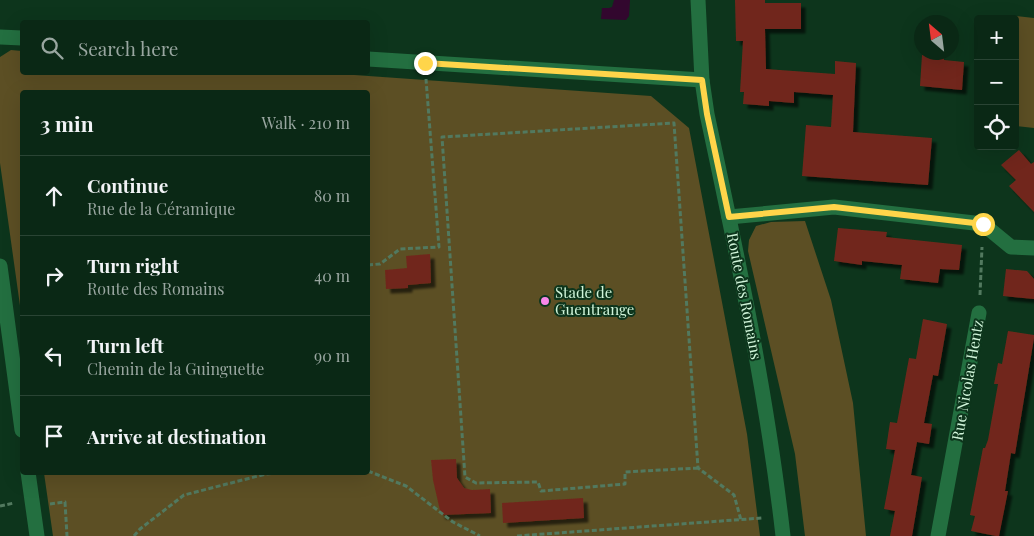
<!DOCTYPE html>
<html lang="en">
<head>
<meta charset="utf-8">
<style>
	:root { --surface:#0a2815; --page:#13301e; --text:#f1f3f6; --muted:#99a6a0; --line:#2a4434 }
	body { margin:0; font-family:"Playfair Display",serif; background:var(--page); color:var(--text) }
	.controls { position:absolute; right:15px; top:15px; display:grid; overflow:hidden; border-radius:5px; box-shadow:0 5px 20px #0002 }
	.controls button { width:45px; height:45px; display:grid; place-items:center; padding:0; border:0; border-bottom:1px solid var(--line); background:var(--surface); color:var(--text); font:25px sans-serif }
	.compass { position:absolute; left:914px; top:15px; width:45px; height:45px; border-radius:50%; background:var(--surface); box-shadow:0 5px 20px #0002; rotate:332deg }
	.stop { position:absolute; width:15px; height:15px; margin:-11px; border:4px solid #ffd54a; border-radius:50%; background:#fff }
	.stop.end { background:#ffd54a; border-color:#fff; box-shadow:0 1px 5px #0008 }
	.list { margin:0; padding:0; list-style:none }
	h2 { display:flex; justify-content:space-between; align-items:center; height:65px; margin:0; padding:0 20px; font-size:21px }
	h2 small { font-size:16px; font-weight:400; color:var(--muted) }
	.list li { display:grid; grid-template-columns:32px 1fr auto; gap:15px; align-items:center; box-sizing:border-box; height:80px; padding:0 20px; border-top:1px solid var(--line) }
	.list b { display:block; font-size:19px; white-space:nowrap }
	.list p { margin:0; font-size:16px; white-space:nowrap; color:var(--muted) }
	.list em { font-size:16px; font-style:normal; color:var(--muted) }
	.icon { flex:none; width:28px; height:28px; fill:none; stroke:currentColor; stroke-width:2; stroke-linecap:round; stroke-linejoin:round }
	.map { position:relative; flex:none; width:1034px; height:536px; overflow:hidden }
	.search { position:absolute; background:var(--surface); box-shadow:0 5px 20px #0002; left:20px; top:20px; width:350px; height:55px; display:flex; align-items:center; gap:12px; box-sizing:border-box; padding:0 18px; border-radius:5px; color:var(--muted); font-size:19px }
	.panel { position:absolute; background:var(--surface); box-shadow:0 5px 20px #0002; left:20px; top:90px; width:350px; height:385px; border-radius:5px }
	.map>svg:first-child { display:block }
	.green { fill:#5c4f24 }
	.water { fill:#32072e }
	.building { fill:#71281b; filter:url(#shadow) }
	.lines { fill:none; stroke-linecap:round; stroke-linejoin:round }
	.path { stroke:#52795f; stroke-width:3; stroke-dasharray:5 2.5; stroke-linecap:butt }
	.minor { stroke:#236f40; stroke-width:15 }
	.route { stroke:#ffd54a; stroke-width:6 }
	.poi-dot { fill:#f987e9; stroke:#0d351c; stroke-width:2 }
	.labels { text-anchor:middle; dominant-baseline:central; stroke-width:4; stroke-linejoin:round; paint-order:stroke }
	.poi-label { font-size:15px; fill:#d1f5da; stroke:#0d351c; text-anchor:start }
	.street-label { font-size:15px; fill:#d1f5da; stroke:#0d351c }
</style>
</head>
<body>
<div class="map">
<svg width="1034" height="536" viewBox="0 0 1034 536">
	<defs>
		<filter id="shadow"><feDropShadow dx="4.5" dy="4.5" stdDeviation="1" flood-color="#0009"/></filter>
	</defs>
	<rect width="100%" height="100%" fill="#0d351c"/>
	<g class="green">
		<polygon points="1015,16 1034,18 1034,128 1015,126"/>
		<polygon points="11,50 22,51 22,72 326,73 651,96 689,128 747,434 760,536 53,536 44,473 368,472 368,92 22,92 22,320 0,163 0,57"/>
		<polygon points="805,221 831,300 853,403 866,536 805,536 795,454 748,251 749,240 756,226 771,222"/>
	</g>
	<polygon class="water" points="614,0 630,0 629,16 626,20 601,19 602,8 609,8 612,7"/>
	<g class="building">
		<polygon points="735,0 765,0 765,3 801,3 801,29 765,29 766,69 835,74 835,61 856,63 853,132 932,138 928,185 802,176 806,125 831,127 833,95 794,92 794,103 769,101 769,106 743,104 744,92 740,92 743,41 736,41"/>
		<polygon points="922,55 944,57 944,60 964,62 962,90 920,86"/>
		<polygon points="1019,150 1031,164 1034,162 1034,212 1009,186 1016,180 1001,165"/>
		<polygon points="838,228 887,232 886,237 962,245 959,270 940,269 938,283 900,279 902,265 862,261 862,265 834,261"/>
		<polygon points="430,254 431,283 408,285 408,288 386,289 385,270 407,268 406,256"/>
		<polygon points="1006,269 1027,271 1034,279 1034,299 1003,296"/>
		<polygon points="923,319 947,324 938,376 933,375 924,423 932,424 929,444 917,442 911,475 922,477 912,536 890,536 895,511 884,509 895,450 886,449 890,422 897,423 909,358 916,359"/>
		<polygon points="1008,331 1034,335 1034,338 1015,454 1011,453 1005,491 1008,491 999,536 996,536 971,531 975,516 970,515 983,448 985,448 988,440 998,384 994,384 996,374 998,363 1002,364"/>
		<polygon points="456,459 457,478 464,488 472,490 490,489 491,513 441,515 433,480 431,460"/>
		<polygon points="583,498 584,518 503,523 502,503"/>
	</g>
	<g class="lines">
		<g class="path">
			<polyline points="368,265 380,264 400,249 439,247 426,79"/>
			<polyline points="980,295 982,247"/>
			<polyline points="698,468 625,472 625,484 541,491 538,482 476,483 465,477 442,137 674,123 698,468 734,495 741,520"/>
			<polyline points="368,471 406,486 453,522 480,536"/>
			<polyline points="50,504 65,502 67,536"/>
			<polyline points="0,506 14,503"/>
			<polyline points="134,536 140,529 184,495 266,474 286,472"/>
			<polyline points="517,536 762,518"/>
		</g>
		<g class="minor">
			<path d="M698 0 702 80 707 114C737 254 767 394 783 536"/>
			<polyline points="0,37 22,38"/>
			<polyline points="368,59 702,80"/>
			<polyline points="729,217 834,207 983,224 1011,247 1034,248"/>
			<polyline points="0,266 22,430"/>
			<polyline points="28,472 37,536"/>
			<polyline points="938,536 979,313"/>
		</g>
	</g>
	<g class="lines">
		<polyline class="route" points="425,63 702,80 707,114 729,217 834,207 983,224"/>
	</g>
	<circle class="poi-dot" cx="545" cy="301" r="5"/>
	<g class="labels">
		<g class="poi-label">
			<text x="555" y="292">Stade de<tspan x="555" dy="17">Guentrange</tspan></text>
		</g>
		<g class="street-label">
			<text transform="translate(745 296) rotate(79)">Route des Romains</text>
			<text transform="translate(967 380) rotate(-80)">Rue Nicolas Hentz</text>
		</g>
	</g>
</svg>
<div class="controls">
<button>+</button>
<button>−</button>
<button><svg class="icon" aria-label="locate" viewBox="0 0 24 24"><circle cx="12" cy="12" r="6"/><path d="M12 2v4M12 18v4M2 12h4M18 12h4"/></svg></button>
</div>
<svg class="compass" viewBox="-18 -18 36 36"><path d="M0-13l5 13h-10z" fill="#e53935"/><path d="M0 13l5-13h-10z" fill="#99a6a0"/></svg>
<div class="stop" style="left:983px;top:224px"></div>
<div class="stop end" style="left:425px;top:63px"></div>
<div class="search"><svg class="icon" aria-label="search" viewBox="0 0 24 24"><circle cx="10" cy="10" r="6"/><path d="M15 15l6 6"/></svg>Search here</div>
<section class="panel">
<h2>3 min<small>Walk · 210 m</small></h2>
<ul class="list">
<li><svg class="icon" aria-label="ahead" viewBox="0 0 24 24"><path d="M12 20V5M6 11l6-6 6 6"/></svg><div><b>Continue</b><p>Rue de la Céramique</p></div><em>80 m</em></li>
<li><svg class="icon" aria-label="right" viewBox="0 0 24 24"><path d="M7 20v-9h11M14 6l5 5-5 5"/></svg><div><b>Turn right</b><p>Route des Romains</p></div><em>40 m</em></li>
<li><svg class="icon" aria-label="left" viewBox="0 0 24 24"><path d="M17 20v-9H6M10 6l-5 5 5 5"/></svg><div><b>Turn left</b><p>Chemin de la Guinguette</p></div><em>90 m</em></li>
<li><svg class="icon" aria-label="arrive" viewBox="0 0 24 24"><path d="M6 21V4h12l-3 4 3 4H6"/></svg><div><b>Arrive at destination</b></div></li>
</ul>
</section>
</div>
</body>
</html>
